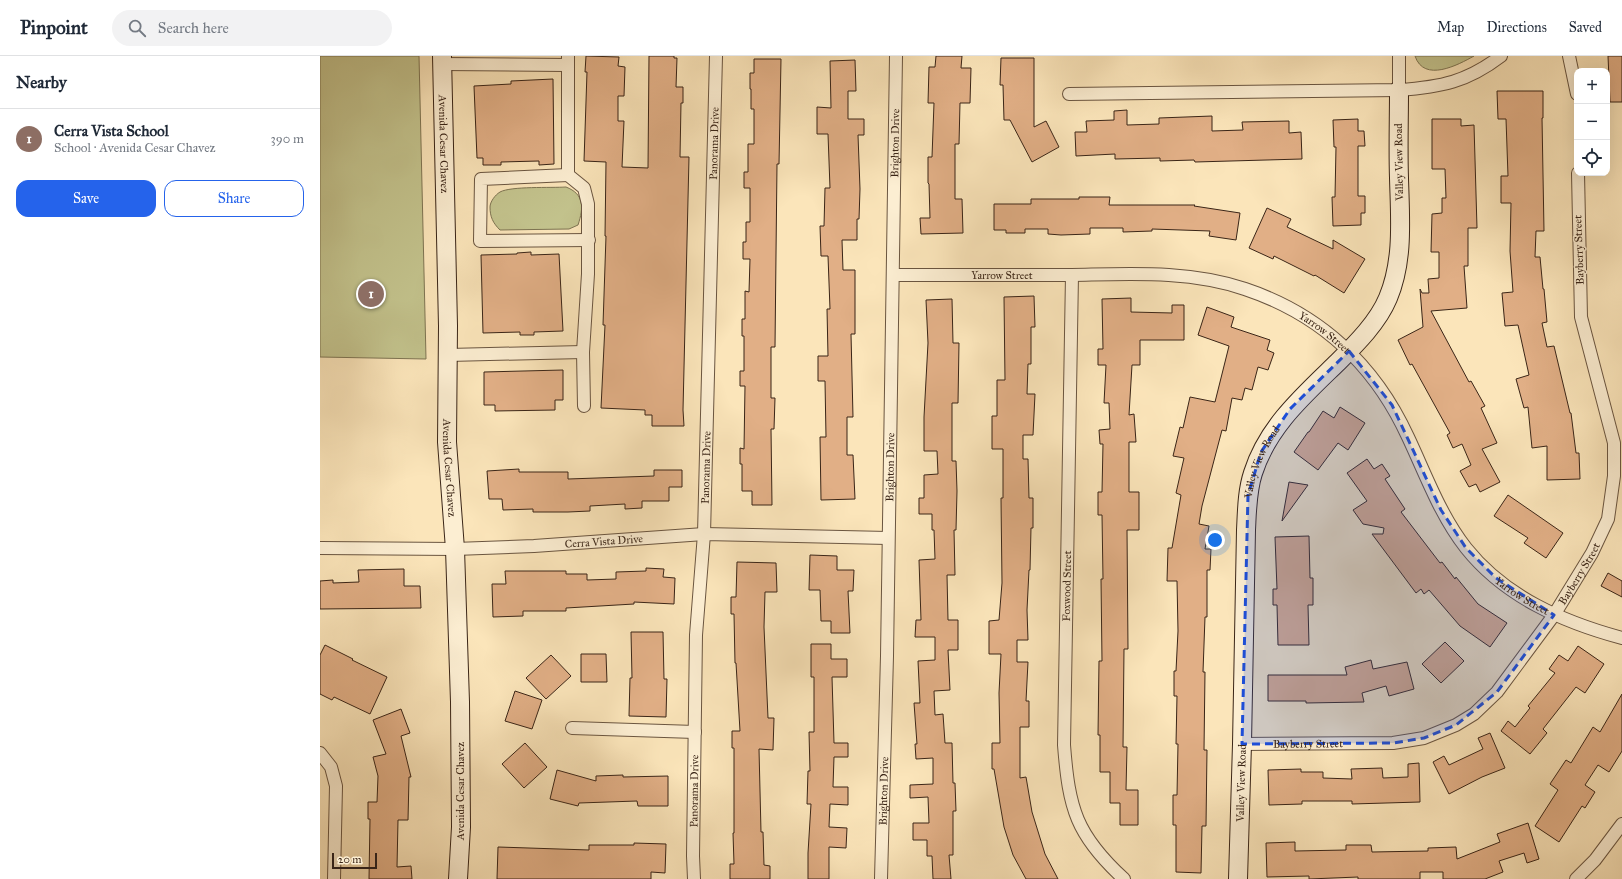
<!DOCTYPE html>
<html lang="en">
<head>
<meta charset="utf-8">
<style>
	:root { --surface:#fff; --page:#f2f2f3; --text:#1f2937; --muted:#747a83; --line:#e0e1e3; --accent:#2563eb }
	body { margin:0; font-family:"IM FELL Great Primer",serif; background:var(--page); color:var(--text) }
	.controls { position:absolute; right:12px; top:12px; display:grid; overflow:hidden; border-radius:8px; box-shadow:0 4px 16px #0002 }
	.controls button { width:36px; height:36px; display:grid; place-items:center; padding:0; border:0; border-bottom:1px solid var(--line); background:var(--surface); color:var(--text); font:20px sans-serif }
	.scale { position:absolute; left:12px; bottom:10px; width:45px; box-sizing:border-box; padding-left:4px; border:2px solid #3a2517; border-top:0; font-size:11px; line-height:14px; white-space:nowrap; color:#3a2517; -webkit-text-stroke:3px #fceed2; paint-order:stroke }
	.you { position:absolute; left:895px; top:484px; width:14px; height:14px; margin:-10px; border:3px solid #fff; border-radius:50%; background:#1a73e8; box-shadow:0 0 0 6px #1a73e833 }
	.badge { display:grid; place-items:center; width:26px; height:26px; border-radius:50%; background:var(--accent); color:#fff; font-size:13px; font-weight:700 }
	.pin { position:absolute; translate:-50% -50%; border:2px solid #fff; box-shadow:0 1px 4px #0006 }
	.list { margin:0; padding:0; list-style:none }
	h2 { display:flex; justify-content:space-between; align-items:center; height:52px; margin:0; padding:0 16px; font-size:17px }
	h2 small { font-size:13px; font-weight:400; color:var(--muted) }
	.list li { display:grid; grid-template-columns:26px 1fr auto; gap:12px; align-items:center; box-sizing:border-box; height:60px; padding:0 16px; border-top:1px solid var(--line) }
	.list b { display:block; font-size:15px; white-space:nowrap }
	.list p { margin:0; font-size:13px; white-space:nowrap; color:var(--muted) }
	.list em { font-size:13px; font-style:normal; color:var(--muted) }
	.actions { display:flex; gap:8px; padding:12px 16px }
	.actions a { flex:1; padding:9px 0; border:1px solid var(--accent); border-radius:12px; text-align:center; font-size:14px; color:var(--accent) }
	.actions .main { background:var(--accent); color:#fff }
	.icon { flex:none; width:22px; height:22px; fill:none; stroke:currentColor; stroke-width:2; stroke-linecap:round; stroke-linejoin:round }
	.map { position:relative; flex:none; width:1302px; height:823px; overflow:hidden }
	header { display:flex; align-items:center; gap:24px; box-sizing:border-box; height:56px; padding:0 20px; background:var(--surface); border-bottom:1px solid var(--line) }
	header strong { font-size:19px }
	nav { display:flex; gap:22px; margin-inline-start:auto; font-size:14px }
	.search { width:280px; height:36px; background:var(--page); display:flex; align-items:center; gap:10px; box-sizing:border-box; padding:0 14px; border-radius:22px; color:var(--muted); font-size:15px }
	main { display:flex }
	aside { flex:1; background:var(--surface) }
	.map>svg:first-child { display:block }
	.green { fill:#c3c38d; stroke:#7e7452 }
	.building { fill:#e1af86; stroke:#3a2517 }
	.lines { fill:none; stroke-linecap:round; stroke-linejoin:round }
	.street-casing { stroke:#6a5540; stroke-width:14 }
	.secondary-casing { stroke:#3a2517; stroke-width:20 }
	.street { stroke:#fceed2; stroke-width:12 }
	.secondary { stroke:#fceed2; stroke-width:18 }
	.marked { fill:#1d4ed8; fill-opacity:0.2; stroke:#1d4ed8; stroke-width:3; stroke-dasharray:8 5; stroke-linejoin:round }
	.labels { text-anchor:middle; dominant-baseline:central; stroke-width:3; stroke-linejoin:round; paint-order:stroke }
	.street-label { font-size:11px; fill:#3a2517; stroke:#fceed2 }
</style>
</head>
<body>
<header>
<strong>Pinpoint</strong>
<div class="search"><svg class="icon" aria-label="search" viewBox="0 0 24 24"><circle cx="10" cy="10" r="6"/><path d="M15 15l6 6"/></svg>Search here</div>
<nav><a>Map</a><a>Directions</a><a>Saved</a></nav>
</header>
<main>
<aside>
<h2>Nearby<small></small></h2>
<ul class="list">
<li><span class="badge" style="background:#8d6e63">1</span><div><b>Cerra Vista School</b><p>School · Avenida Cesar Chavez</p></div><em>390 m</em></li>
</ul>
<div class="actions"><a class="main">Save</a><a>Share</a></div>
</aside>
<div class="map">
<svg width="1302" height="823" viewBox="0 0 1302 823">
	<rect width="100%" height="100%" fill="#fbe5ba"/>
	<filter id="stains"><feTurbulence type="fractalNoise" baseFrequency=".005" numOctaves="4"/><feColorMatrix values="0 0 0 0 .2 0 0 0 0 .09 0 0 0 0 .02 0 0 0 .5 -.17"/></filter>
	<radialGradient id="worn" r=".72"><stop offset=".6" stop-color="#630" stop-opacity="0"/><stop offset="1" stop-color="#630" stop-opacity=".3"/></radialGradient>
	<g class="green">
		<polygon points="0,0 99,0 106,303 0,301"/>
		<path d="M1095 0H1154C1138 9 1104 27 1095 0Z"/>
		<path d="M246 131C264 138 264 151 258 169L249 173 180 174C173 167 170 161 170 151 170 146 175 139 180 136 191 130 231 132 246 131Z"/>
	</g>
	<g class="building">
		<polygon points="266,0 299,1 298,10 305,11 304,40 298,40 298,65 304,65 302,111 328,112 329,0 354,0 354,2 357,2 356,31 363,31 363,47 361,47 360,101 369,101 363,354 364,370 332,370 332,359 325,359 325,354 281,352 285,269 283,269 286,180 285,180 286,106 264,105 267,16 265,16"/>
		<polygon points="616,0 642,0 641,12 651,12 650,47 640,47 639,88 635,88 635,143 642,143 643,177 601,178 600,162 610,162 609,128 608,127 608,101 612,101 614,47 608,47 609,11 615,11"/>
		<polygon points="1288,0 1302,0 1302,46 1290,46"/>
		<polygon points="681,2 714,2 714,71 726,65 739,91 712,106 690,64 684,64 683,29 680,29"/>
		<polygon points="434,3 461,3 459,108 457,108 455,291 451,291 451,342 455,342 454,373 451,373 452,449 432,449 432,435 422,435 422,408 420,408 420,392 424,393 425,330 420,330 420,315 424,315 424,280 422,280 422,263 425,263 425,235 429,236 430,203 423,203 423,186 426,186 426,166 430,166 430,132 424,132 424,116 428,116 428,88 434,88 434,53 431,53 431,33 430,33 430,17 434,17"/>
		<polygon points="535,4 536,35 528,35 528,63 544,63 544,79 538,79 540,133 539,163 537,163 537,184 522,184 523,214 535,214 535,278 531,278 533,361 527,361 527,399 533,399 535,443 501,444 500,381 506,381 505,325 498,325 498,300 508,300 507,253 510,253 508,200 501,200 500,170 504,170 505,132 510,132 508,78 497,78 497,51 511,52 510,5"/>
		<polygon points="233,23 234,108 219,109 219,105 181,106 181,109 163,109 163,102 157,102 154,30 191,28 191,25"/>
		<polygon points="1177,35 1223,35 1223,62 1222,62 1224,175 1216,175 1215,201 1220,201 1223,233 1224,233 1227,266 1222,267 1227,291 1234,290 1250,357 1251,357 1256,397 1259,397 1260,423 1227,424 1227,390 1212,392 1208,351 1204,352 1196,323 1209,319 1198,269 1185,270 1182,237 1193,236 1190,195 1191,147 1181,147 1181,120 1188,120 1186,63 1178,63"/>
		<polygon points="807,54 807,69 839,68 839,62 892,60 892,75 923,74 922,66 969,65 969,77 981,76 982,103 875,106 874,104 840,105 840,102 795,103 795,98 756,100 755,76 767,76 766,65 794,64 794,55"/>
		<polygon points="1038,63 1038,75 1044,75 1045,90 1038,90 1038,140 1045,140 1045,157 1041,157 1041,169 1013,170 1012,141 1015,141 1016,91 1014,91 1013,64"/>
		<polygon points="1112,63 1141,63 1141,70 1154,69 1157,172 1148,172 1148,210 1144,210 1147,252 1111,255 1149,326 1151,325 1165,350 1161,352 1177,387 1162,393 1180,426 1160,436 1156,428 1149,431 1140,415 1151,409 1142,388 1133,392 1127,379 1130,377 1092,308 1090,309 1078,284 1103,271 1100,233 1102,237 1109,237 1108,223 1119,222 1119,196 1111,196 1112,158 1122,157 1122,142 1126,142 1125,113 1112,113"/>
		<polygon points="759,141 790,141 789,149 875,149 874,150 920,157 916,184 889,180 890,175 832,173 832,175 803,176 803,172 770,172 770,178 741,179 728,178 728,173 705,173 705,177 686,177 686,174 674,174 674,148 711,148 711,143 759,143"/>
		<polygon points="947,152 971,163 967,171 1013,193 1013,184 1045,203 1024,237 995,219 994,220 954,200 953,203 929,192"/>
		<polygon points="211,196 211,199 239,198 243,275 214,276 214,279 200,279 200,276 163,277 161,199 197,198 197,197"/>
		<polygon points="714,240 715,271 711,271 711,308 708,308 707,338 715,338 713,379 703,379 703,403 708,403 709,442 713,442 713,472 711,472 710,514 709,514 707,554 708,584 697,584 697,606 708,606 706,645 709,645 709,671 700,671 700,722 706,721 712,756 725,798 738,823 706,823 693,799 684,771 674,713 672,713 672,687 680,687 679,637 681,598 669,598 669,565 679,564 682,527 681,442 683,442 683,393 672,393 672,360 677,360 677,324 685,324 684,241"/>
		<polygon points="811,242 811,256 852,257 852,249 864,249 864,284 820,284 820,309 812,309 809,359 814,358 816,386 809,386 809,436 819,436 819,474 807,474 808,593 804,593 803,691 807,691 806,734 818,734 818,769 800,769 800,747 790,747 790,716 780,716 780,679 778,679 779,605 782,605 781,523 783,523 782,459 778,459 778,436 782,436 783,388 780,388 779,374 790,373 789,347 784,347 786,309 778,309 778,293 783,293 782,243"/>
		<polygon points="632,243 633,287 639,287 638,347 632,347 632,405 636,405 637,435 636,474 634,474 635,519 627,519 628,564 638,564 638,594 628,594 630,634 614,635 615,659 623,658 625,687 632,687 633,727 635,727 636,755 633,755 633,799 629,799 631,823 613,823 612,800 607,800 607,784 593,784 593,767 609,767 608,741 590,742 590,729 613,728 613,702 596,703 595,688 597,688 594,647 600,647 598,605 615,604 615,581 595,581 596,564 601,564 599,504 615,503 614,474 612,474 612,458 599,458 599,442 604,442 604,419 618,418 617,395 604,395 604,361 608,287 606,244"/>
		<polygon points="887,251 914,261 911,271 950,284 947,294 954,297 948,314 938,311 932,334 925,332 922,344 912,342 906,375 902,374 882,450 879,468 889,470 885,493 891,493 890,514 887,514 887,561 885,561 883,616 885,616 884,694 887,694 886,770 882,770 881,817 856,816 856,769 853,769 853,739 857,739 858,688 856,688 857,640 854,640 854,615 856,615 858,575 857,525 847,525 848,492 852,492 861,439 856,437 864,402 853,400 860,371 863,372 870,341 895,346 909,290 878,279"/>
		<polygon points="243,314 243,344 235,344 235,354 175,355 175,349 164,349 164,316"/>
		<polygon points="1020,351 1045,367 1028,394 1018,387 998,414 974,396 988,376 989,376 1003,355 1014,362"/>
		<polygon points="1047,403 1054,413 1062,408 1070,420 1065,423 1085,453 1081,456 1120,507 1122,506 1135,523 1136,521 1158,548 1187,567 1170,591 1140,570 1109,534 1104,538 1101,533 1096,537 1052,478 1063,478 1064,472 1043,468 1033,454 1047,445 1027,417"/>
		<polygon points="199,413 199,416 248,416 248,423 334,420 334,414 362,414 362,431 349,431 349,445 322,445 322,452 305,453 305,448 270,450 270,455 248,456 213,456 213,453 183,454 182,443 169,443 167,415"/>
		<polygon points="969,426 988,429 962,465"/>
		<polygon points="1188,439 1243,477 1226,502 1204,487 1208,482 1174,460"/>
		<polygon points="989,480 990,522 993,522 993,549 988,549 989,589 958,589 957,549 953,549 953,533 957,533 955,481"/>
		<polygon points="490,499 517,500 517,514 534,514 533,535 528,535 530,577 511,577 511,565 501,565 500,534 489,534"/>
		<polygon points="417,506 456,507 457,536 445,536 444,571 448,662 454,662 453,694 439,693 441,776 443,776 444,809 450,810 450,823 410,823 410,808 414,808 413,777 414,777 414,692 412,692 412,675 420,675 416,607 415,607 414,558 411,558 411,541 416,541"/>
		<polygon points="326,512 344,513 343,521 355,522 354,548 314,546 314,548 246,552 246,555 203,555 203,560 173,561 172,528 186,528 185,515 246,515 246,518 267,518 267,524 296,523 296,516 326,515"/>
		<polygon points="84,513 84,530 100,530 101,552 0,553 0,525 13,524 13,527 39,526 38,514"/>
		<polygon points="1288,517 1302,525 1302,541 1281,530"/>
		<polygon points="311,576 343,576 344,623 347,623 346,661 309,660 310,622 312,622"/>
		<polygon points="1125,586 1144,605 1121,627 1102,608"/>
		<polygon points="491,588 511,588 511,603 527,603 527,621 512,621 514,687 528,687 528,701 514,701 513,731 528,731 528,749 510,748 509,771 527,772 526,792 509,791 509,823 488,823 488,797 491,748 487,748 488,715 490,715 489,676 494,676 494,621 491,621"/>
		<polygon points="5,589 33,603 32,604 67,621 50,658 14,641 12,644 0,638 0,599"/>
		<polygon points="1258,590 1284,608 1265,637 1256,631 1223,673 1227,677 1210,698 1181,675 1188,665 1195,671 1210,652 1208,650 1235,617 1229,613 1239,599 1248,605"/>
		<polygon points="261,598 286,598 287,626 261,626"/>
		<polygon points="231,599 251,620 226,643 206,622"/>
		<polygon points="1051,604 1053,613 1087,606 1094,633 1069,640 1066,630 1042,637 1044,646 986,647 986,645 948,645 948,619 1027,619 1025,611"/>
		<polygon points="195,635 222,644 212,673 185,665"/>
		<polygon points="1302,638 1302,695 1289,716 1278,709 1265,729 1275,736 1265,752 1262,750 1239,786 1215,770 1238,734 1230,728 1246,704 1251,707 1273,671 1280,676"/>
		<polygon points="81,653 90,677 81,680 91,721 89,721 88,764 78,764 77,811 91,810 92,823 49,823 50,763 48,763 48,746 57,746 58,720 53,701 66,698 53,664"/>
		<polygon points="1170,677 1185,712 1162,721 1129,738 1113,706 1124,700 1129,709 1163,693 1158,682"/>
		<polygon points="205,687 227,711 204,732 182,708"/>
		<polygon points="1099,707 1100,746 1032,748 1032,745 982,745 982,748 949,749 948,714 981,713 981,716 1003,716 1003,722 1032,723 1031,713 1062,712 1063,722 1088,721 1088,708"/>
		<polygon points="237,714 276,725 276,720 303,719 303,721 348,720 348,750 318,750 317,745 259,747 258,750 230,743"/>
		<polygon points="1208,767 1219,803 1207,807 1204,797 1179,805 1183,816 1165,823 1123,823 1123,816 1100,816 1100,823 1038,823 1038,821 989,823 989,820 947,821 946,787 975,786 975,795 1026,794 1026,789 1051,789 1052,796 1108,795 1108,792 1136,791 1137,803 1180,786 1177,778"/>
		<polygon points="314,787 346,788 345,817 331,816 331,823 177,823 178,791 269,794 269,789 314,789"/>
	</g>
	<g class="lines">
		<defs>
			<g id="street">
				<polyline points="248,0 248,119 264,132 268,148 268,218 263,296 264,350"/>
				<polyline points="1249,0 1257,38"/>
				<polyline points="122,8 247,9"/>
				<polyline points="1079,34 1079,0"/>
				<path d="M749 38 1079 34C1121 31 1147 26 1181 0"/>
				<polyline points="248,119 161,123 160,185 269,184"/>
				<path id="s1" d="M573 219C633 219 692 219 752 219 809 218 869 214 925 233 1000 258 1055 309 1088 381 1106 419 1120 459 1146 492 1185 541 1243 566 1302 582"/>
				<path d="M752 219 744 689C749 753 756 779 804 823"/>
				<polyline points="128,299 263,296"/>
				<path id="s2" d="M0 492 135 493 214 490 384 478 568 482"/>
				<polyline points="252,672 375,676"/>
				<path id="s3" d="M922 688 1073 687 1104 682 1136 669 1154 658 1177 636 1234 559 1272 497 1288 463 1294 420V387L1261 261 1258 117"/>
				<polyline points="0,697 11,711 16,730 14,823"/>
				<path id="s4" d="M374 823 373 800 376 579 384 478 396 0"/>
				<path id="s5" d="M561 823 567 600 576 0"/>
				<polyline points="1256,823 1275,804 1302,768"/>
			</g>
			<g id="secondary">
				<path id="s6" d="M122 0 128 270 127 386 135 493 140 646 141 771 138 823"/>
				<path id="s7" d="M918 823 922 688 926 474C927 455 927 435 933 417 948 370 984 339 1018 306 1037 287 1058 266 1068 242 1084 204 1080 162 1079 122 1078 93 1079 64 1079 34"/>
			</g>
		</defs>
		<use href="#street" class="street-casing"/>
		<use href="#secondary" class="secondary-casing"/>
		<use href="#street" class="street"/>
		<use href="#secondary" class="secondary"/>
	</g>
	<path class="marked" d="M1029 295 1072 349 1121 454 1146 492 1176 522 1234 559 1177 636 1136 669 1104 682 1073 687 922 688 928 439 941 396 970 353Z"/>
	<g class="labels">
		<g class="street-label">
			<text stroke="none"><textPath href="#s6" startOffset="88">Avenida Cesar Chavez</textPath></text>
			<text stroke="none"><textPath href="#s4" startOffset="736">Panorama Drive</textPath></text>
			<text stroke="none"><textPath href="#s5" startOffset="736">Brighton Drive</textPath></text>
			<text transform="translate(1079 106) rotate(-91)">Valley View Road</text>
			<text transform="translate(1259 194) rotate(-92)">Bayberry Street</text>
			<text stroke="none"><textPath href="#s1" startOffset="109">Yarrow Street</textPath></text>
			<text stroke="none"><textPath href="#s1" startOffset="445">Yarrow Street</textPath></text>
			<text stroke="none"><textPath href="#s7" startOffset="420">Valley View Road</textPath></text>
			<text stroke="none"><textPath href="#s6" startOffset="412">Avenida Cesar Chavez</textPath></text>
			<text stroke="none"><textPath href="#s4" startOffset="412">Panorama Drive</textPath></text>
			<text stroke="none"><textPath href="#s5" startOffset="412">Brighton Drive</textPath></text>
			<text stroke="none"><textPath href="#s2" startOffset="284">Cerra Vista Drive</textPath></text>
			<text stroke="none"><textPath href="#s3" startOffset="414">Bayberry Street</textPath></text>
			<text transform="translate(747 530) rotate(-89)">Foxwood Street</text>
			<text stroke="none"><textPath href="#s1" startOffset="780">Yarrow Street</textPath></text>
			<text stroke="none"><textPath href="#s3" startOffset="66">Bayberry Street</textPath></text>
			<text stroke="none"><textPath href="#s7" startOffset="96">Valley View Road</textPath></text>
			<text transform="translate(140 735) rotate(-90)">Avenida Cesar Chavez</text>
			<text stroke="none"><textPath href="#s4" startOffset="88">Panorama Drive</textPath></text>
			<text stroke="none"><textPath href="#s5" startOffset="88">Brighton Drive</textPath></text>
		</g>
	</g>
	<rect width="100%" height="100%" filter="url(#stains)"/>
	<rect width="100%" height="100%" fill="url(#worn)"/>
</svg>
<div class="controls">
<button>+</button>
<button>−</button>
<button><svg class="icon" aria-label="locate" viewBox="0 0 24 24"><circle cx="12" cy="12" r="6"/><path d="M12 2v4M12 18v4M2 12h4M18 12h4"/></svg></button>
</div>
<div class="scale">20 m</div>
<div class="you"></div>
<div class="pin badge" style="left:51px;top:238px;background:#8d6e63">1</div>
</div>
</main>
</body>
</html>
